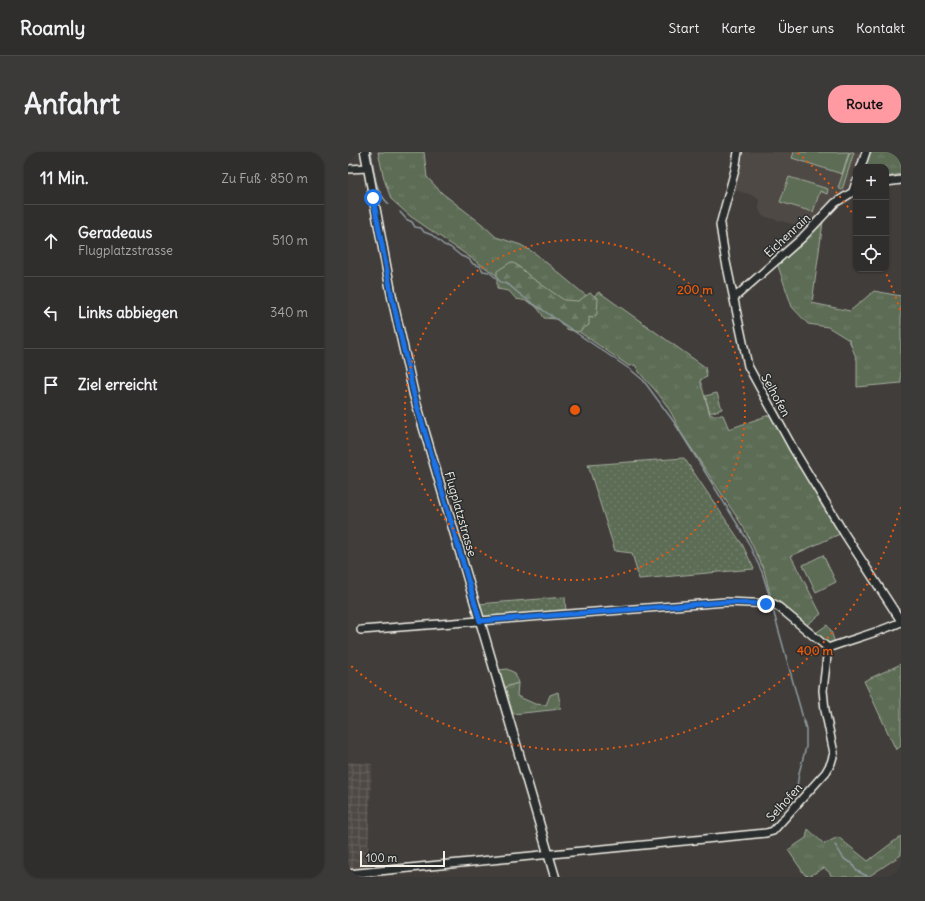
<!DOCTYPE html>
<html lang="de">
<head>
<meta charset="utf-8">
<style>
	:root { --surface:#302e2c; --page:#3c3a38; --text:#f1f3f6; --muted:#a8a8a9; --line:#4b4a48; --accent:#ff9aa2 }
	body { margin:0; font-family:Delius,sans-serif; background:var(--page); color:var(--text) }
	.controls { position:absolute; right:12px; top:12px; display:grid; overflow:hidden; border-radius:8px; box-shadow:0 1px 3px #0004 }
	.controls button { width:36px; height:36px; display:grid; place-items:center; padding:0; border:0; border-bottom:1px solid var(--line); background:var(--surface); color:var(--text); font:20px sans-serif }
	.scale { position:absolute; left:12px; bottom:10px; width:85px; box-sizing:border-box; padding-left:4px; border:2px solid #f4f1e8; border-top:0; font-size:11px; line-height:14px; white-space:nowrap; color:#f4f1e8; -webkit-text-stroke:3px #2a2d2e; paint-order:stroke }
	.stop { position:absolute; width:12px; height:12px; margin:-9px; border:3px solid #1a73e8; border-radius:50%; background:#fff }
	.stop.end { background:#1a73e8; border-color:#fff; box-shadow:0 1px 4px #0008 }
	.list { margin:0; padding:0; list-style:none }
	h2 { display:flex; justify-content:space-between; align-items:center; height:52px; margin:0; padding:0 16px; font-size:17px }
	h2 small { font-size:13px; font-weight:400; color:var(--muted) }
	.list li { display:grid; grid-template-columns:26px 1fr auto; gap:12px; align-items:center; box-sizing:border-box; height:72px; padding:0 16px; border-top:1px solid var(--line) }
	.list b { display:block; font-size:15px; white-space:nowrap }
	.list p { margin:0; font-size:13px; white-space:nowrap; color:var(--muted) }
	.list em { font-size:13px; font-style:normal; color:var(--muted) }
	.icon { flex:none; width:22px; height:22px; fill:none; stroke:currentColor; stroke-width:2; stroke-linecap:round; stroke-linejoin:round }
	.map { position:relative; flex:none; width:553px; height:725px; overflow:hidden; border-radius:16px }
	header { display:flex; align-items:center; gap:24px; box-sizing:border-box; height:56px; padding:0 20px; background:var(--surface); border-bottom:1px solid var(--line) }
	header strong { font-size:19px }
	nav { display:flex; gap:22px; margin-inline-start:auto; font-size:14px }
	.intro { display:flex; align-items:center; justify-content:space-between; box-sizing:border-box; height:96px; padding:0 24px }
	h1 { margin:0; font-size:28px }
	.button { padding:10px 18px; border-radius:16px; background:var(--accent); color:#111; font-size:14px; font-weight:700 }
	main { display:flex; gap:24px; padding:0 24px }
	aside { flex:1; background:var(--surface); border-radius:16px; box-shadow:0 1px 3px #0004 }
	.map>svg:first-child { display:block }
	.built { fill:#4f4844 }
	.industrial { fill:url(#industrial-grid) }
	.grass { fill:url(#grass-tufts); stroke:#a8ae9e }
	.forest { fill:url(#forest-firs); stroke:#a8ae9e }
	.garden { fill:url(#garden-dots); stroke:#a8ae9e }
	.pitch { fill:#5b6c55; stroke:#a8ae9e }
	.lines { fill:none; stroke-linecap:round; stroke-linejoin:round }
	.stream { stroke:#8f9a9f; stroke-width:1.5 }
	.minor-casing { stroke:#f4f1e8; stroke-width:10 }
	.tertiary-casing { stroke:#f4f1e8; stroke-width:11 }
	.minor { stroke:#2a2d2e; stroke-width:7 }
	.tertiary { stroke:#2a2d2e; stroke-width:8 }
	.route { stroke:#1a73e8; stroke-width:5 }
	.ring { fill:none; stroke:#e8590c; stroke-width:2; stroke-dasharray:2 4 }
	.labels { text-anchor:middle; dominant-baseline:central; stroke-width:3; stroke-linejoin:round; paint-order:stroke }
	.street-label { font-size:12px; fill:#f4f1e8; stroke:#2a2d2e }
	.centre { fill:#e8590c; stroke:#2a2d2e; stroke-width:2 }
	.ring-label { font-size:12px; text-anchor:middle; font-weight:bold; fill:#e8590c; stroke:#2a2d2e; stroke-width:3; stroke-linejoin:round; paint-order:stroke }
</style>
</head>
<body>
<header>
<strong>Roamly</strong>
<nav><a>Start</a><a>Karte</a><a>Über uns</a><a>Kontakt</a></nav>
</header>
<div class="intro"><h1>Anfahrt</h1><a class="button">Route</a></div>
<main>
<aside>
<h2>11 Min.<small>Zu Fuß · 850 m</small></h2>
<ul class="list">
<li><svg class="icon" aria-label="ahead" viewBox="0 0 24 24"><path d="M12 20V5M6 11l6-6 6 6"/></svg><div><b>Geradeaus</b><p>Flugplatzstrasse</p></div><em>510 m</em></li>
<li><svg class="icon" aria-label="left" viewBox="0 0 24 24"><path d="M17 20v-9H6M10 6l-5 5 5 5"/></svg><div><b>Links abbiegen</b></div><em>340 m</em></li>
<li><svg class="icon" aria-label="arrive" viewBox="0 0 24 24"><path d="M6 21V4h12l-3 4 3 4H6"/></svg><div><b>Ziel erreicht</b></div></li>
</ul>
</aside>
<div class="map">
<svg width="553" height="725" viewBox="0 0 553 725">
	<defs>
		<pattern id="industrial-grid" width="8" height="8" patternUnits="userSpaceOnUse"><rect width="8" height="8" fill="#4f4844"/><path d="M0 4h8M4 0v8" fill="none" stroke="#69635f"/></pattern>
		<pattern id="grass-tufts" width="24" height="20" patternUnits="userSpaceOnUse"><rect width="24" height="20" fill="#5b6c55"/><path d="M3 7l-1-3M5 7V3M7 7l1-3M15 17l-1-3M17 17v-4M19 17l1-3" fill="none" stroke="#73816d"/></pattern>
		<pattern id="forest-firs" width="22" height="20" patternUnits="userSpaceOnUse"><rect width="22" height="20" fill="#5b6c55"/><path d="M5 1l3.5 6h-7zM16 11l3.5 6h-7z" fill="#73816d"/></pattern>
		<pattern id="garden-dots" width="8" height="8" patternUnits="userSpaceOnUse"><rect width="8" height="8" fill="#5b6c55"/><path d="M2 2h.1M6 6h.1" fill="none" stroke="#73816d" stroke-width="1.8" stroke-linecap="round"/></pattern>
	</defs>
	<rect width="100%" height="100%" fill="#403d3b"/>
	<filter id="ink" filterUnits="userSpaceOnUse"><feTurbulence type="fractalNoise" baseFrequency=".025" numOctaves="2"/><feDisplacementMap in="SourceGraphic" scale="8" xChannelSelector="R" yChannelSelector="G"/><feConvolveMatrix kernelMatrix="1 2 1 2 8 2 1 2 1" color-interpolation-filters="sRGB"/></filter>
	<g filter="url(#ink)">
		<polygon class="built" points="392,0 514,0 502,33 459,76 414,64 411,57 411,47 401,42 385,38"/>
		<polygon class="industrial" points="0,610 24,612 19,720 0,722"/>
		<g class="grass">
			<path d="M30 0H76L79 25 94 41 134 72 148 85 173 93 188 102 236 142 243 146 251 140 357 215 359 225 352 228 362 263H375L381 277 424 262 494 381 443 404 473 462 456 475 429 449 423 446 416 418 396 376 332 279C326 264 317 250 307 238 300 230 292 223 287 213L281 214 62 64 43 47 36 27Z"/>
			<polygon points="522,0 553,0 553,22 538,25 538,15 517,15"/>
			<polygon points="475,70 464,151 502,159 526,139 553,144 553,231 509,235 509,208 501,188 480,175 460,172 444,155 429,111 468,78"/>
			<polygon points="553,512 553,594 548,598 516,529"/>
			<polygon points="170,531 169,544 187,552 198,553 202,543 210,540 213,557 165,562 157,535"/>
			<polygon points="460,677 476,692 490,685 520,709 553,684 553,703 520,725 484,725 481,720 476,716 461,724 457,723 440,698 458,686"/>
		</g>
		<path class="forest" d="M163 110 169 113 184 126 216 148 230 149 242 141 250 146 249 162 245 166 241 165V173L230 180 218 177 209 167 196 166C189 153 183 149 168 147L161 139 149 137V119Z"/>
		<g class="garden">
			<polygon points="369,241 374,257 362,261 357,244"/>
			<polygon points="336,306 394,392 406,417 291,427 284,401 267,399 240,313"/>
			<polygon points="217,445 218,461 140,466 133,464 130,452"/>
		</g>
		<g class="pitch">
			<polygon points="446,0 501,0 494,22 444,6"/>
			<polygon points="502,0 506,0 494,38 490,36"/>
			<polygon points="441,25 480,37 479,42 472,39 465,60 432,50"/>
			<polygon points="475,403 488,430 468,440 455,413"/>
			<polygon points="479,473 483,479 487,491 479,493 466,482"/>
			<polygon points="159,517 167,521 170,531 157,535 151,518"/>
		</g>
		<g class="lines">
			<g class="stream">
				<path d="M23 0C26 18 26 39 41 52"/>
				<polyline points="52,60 58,67 64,70 67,75 73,76 76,80 84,83 96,93 102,95 113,104 121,107 125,112 132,114 135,119 141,120 153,130 161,133 174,144 283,218 295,228 326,270 398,386 414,420 423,449"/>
				<polyline points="424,454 458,577 458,595 451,621 448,641"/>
				<path d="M487 693C493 700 494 709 504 711L507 717 511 720 521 725"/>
			</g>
			<defs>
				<g id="minor">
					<polyline points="390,0 387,18 372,73 377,105 400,214 446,298 496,381 553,469"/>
					<polyline points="513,15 518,0"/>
					<polyline points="0,17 20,16"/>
					<polyline points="538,30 553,28"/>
					<polyline points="505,39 508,30"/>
					<polyline points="386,146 454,86 487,51 508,38"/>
					<polyline points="13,478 378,450 426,452 432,456 480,496"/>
					<path d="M480 496C504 487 529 481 553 470"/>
					<polyline points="0,722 418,681 425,679 478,620 483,611 486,601 477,558 475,538 480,496"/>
				</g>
				<polyline id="tertiary" points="17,0 44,145 66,243 207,725"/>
			</defs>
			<use href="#minor" class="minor-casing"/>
			<use href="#tertiary" class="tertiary-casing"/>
			<use href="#minor" class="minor"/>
			<use href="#tertiary" class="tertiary"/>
		</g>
	</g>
	<g class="lines" filter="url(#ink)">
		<polyline class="route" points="25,46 44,145 66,243 132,469 378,450 418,452"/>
	</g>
	<g class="ring">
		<circle cx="227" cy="258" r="170"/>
		<path d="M553 355A340 340 0 0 1 2 513M450 1A340 340 0 0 1 507 65M536 117A340 340 0 0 1 553 161"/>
	</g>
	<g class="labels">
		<g class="street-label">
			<text transform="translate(439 83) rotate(-43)">Eichenrain</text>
			<text transform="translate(428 243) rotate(61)">Selhofen</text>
			<text transform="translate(113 362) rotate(74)">Flugplatzstrasse</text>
			<text transform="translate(436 650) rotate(-48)">Selhofen</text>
		</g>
	</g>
	<circle cx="227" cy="258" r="6" class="centre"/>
	<g class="ring-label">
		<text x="347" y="142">200 m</text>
		<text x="467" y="503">400 m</text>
	</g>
</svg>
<div class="controls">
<button>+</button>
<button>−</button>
<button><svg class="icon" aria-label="locate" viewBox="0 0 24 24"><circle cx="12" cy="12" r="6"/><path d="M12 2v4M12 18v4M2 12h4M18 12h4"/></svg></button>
</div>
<div class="scale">100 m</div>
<div class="stop" style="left:25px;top:46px"></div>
<div class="stop end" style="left:418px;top:452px"></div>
</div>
</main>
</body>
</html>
